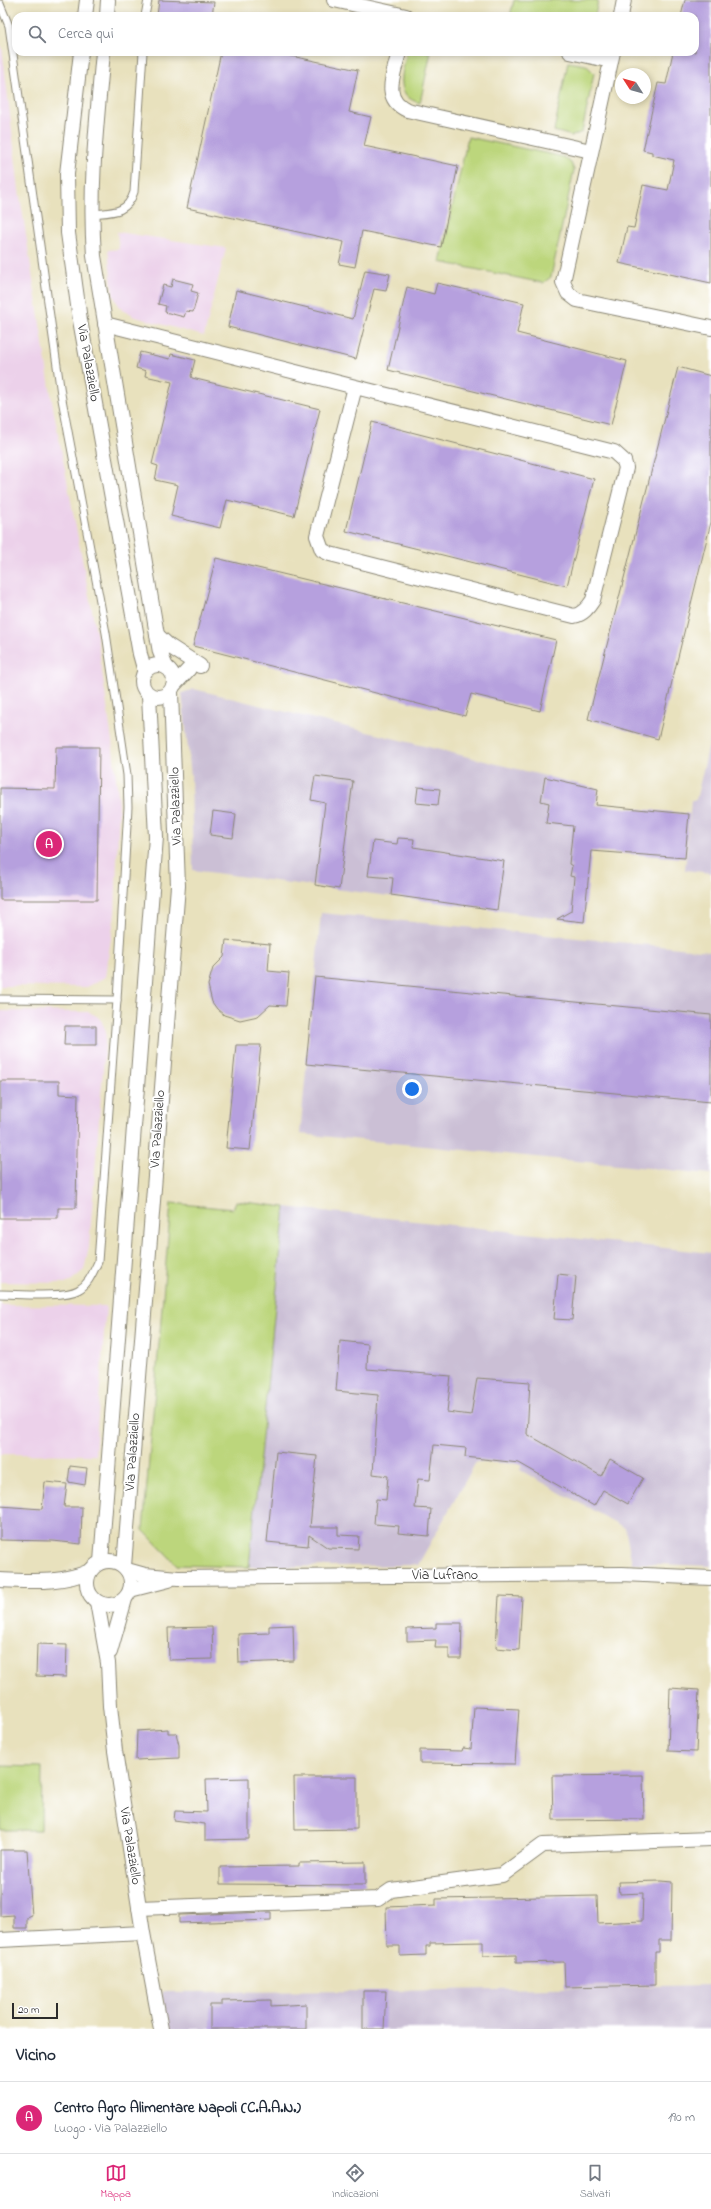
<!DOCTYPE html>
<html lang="it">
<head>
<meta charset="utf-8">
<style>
	:root { --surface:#fff; --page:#f2f2f3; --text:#1f2937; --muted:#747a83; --line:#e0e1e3; --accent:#db2777 }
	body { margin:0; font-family:"Indie Flower",sans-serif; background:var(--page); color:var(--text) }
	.compass { position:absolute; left:615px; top:68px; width:36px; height:36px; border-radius:50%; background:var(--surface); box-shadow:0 2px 6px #0003; rotate:306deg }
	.scale { position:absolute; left:12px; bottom:10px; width:46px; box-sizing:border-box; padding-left:4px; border:2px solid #2b2b2b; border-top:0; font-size:11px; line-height:14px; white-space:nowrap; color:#2b2b2b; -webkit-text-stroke:3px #fff; paint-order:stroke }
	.you { position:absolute; left:412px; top:1089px; width:14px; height:14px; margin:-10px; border:3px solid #fff; border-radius:50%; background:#1a73e8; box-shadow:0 0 0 6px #1a73e833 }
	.badge { display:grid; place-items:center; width:26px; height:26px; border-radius:50%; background:var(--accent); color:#fff; font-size:13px; font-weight:700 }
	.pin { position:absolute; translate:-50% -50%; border:2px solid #fff; box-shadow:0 1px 4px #0006 }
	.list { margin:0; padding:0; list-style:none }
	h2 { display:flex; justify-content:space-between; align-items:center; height:52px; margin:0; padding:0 16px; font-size:17px }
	h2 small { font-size:13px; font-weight:400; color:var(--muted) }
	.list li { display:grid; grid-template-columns:26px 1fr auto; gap:12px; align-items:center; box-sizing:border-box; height:72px; padding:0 16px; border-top:1px solid var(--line) }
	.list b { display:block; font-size:15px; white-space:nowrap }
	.list p { margin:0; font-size:13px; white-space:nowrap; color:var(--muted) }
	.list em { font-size:13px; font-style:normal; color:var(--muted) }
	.icon { flex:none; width:22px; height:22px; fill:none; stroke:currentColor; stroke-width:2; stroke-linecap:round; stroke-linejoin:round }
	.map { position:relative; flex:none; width:711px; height:2029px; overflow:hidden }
	.search { position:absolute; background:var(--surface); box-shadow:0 2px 6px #0003; left:12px; right:12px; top:12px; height:44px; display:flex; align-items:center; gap:10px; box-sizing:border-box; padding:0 14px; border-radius:12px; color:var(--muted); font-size:15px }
	.sheet { height:124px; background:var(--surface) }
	nav { display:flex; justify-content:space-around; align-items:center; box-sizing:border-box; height:56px; border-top:1px solid var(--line); background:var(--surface); font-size:11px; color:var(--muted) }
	nav a { display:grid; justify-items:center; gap:2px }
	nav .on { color:var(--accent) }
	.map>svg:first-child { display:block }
	.built { fill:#ecd1ea }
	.industrial { fill:#cbbfd5 }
	.green { fill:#bcd67b; stroke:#748053 }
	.building { fill:#b6a0de }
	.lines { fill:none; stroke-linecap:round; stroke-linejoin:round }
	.lane-casing { stroke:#8a8674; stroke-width:9 }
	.street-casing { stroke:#8a8674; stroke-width:16 }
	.lane { stroke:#fff; stroke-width:7 }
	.street { stroke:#fff; stroke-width:14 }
	.labels { text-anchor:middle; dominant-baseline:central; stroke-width:3.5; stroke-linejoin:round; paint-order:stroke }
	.street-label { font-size:14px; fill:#2b2b2b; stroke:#fff }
</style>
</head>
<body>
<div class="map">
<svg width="711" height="2029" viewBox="0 0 711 2029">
	<rect width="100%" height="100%" fill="#fff"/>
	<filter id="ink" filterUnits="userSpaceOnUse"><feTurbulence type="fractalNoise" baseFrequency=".025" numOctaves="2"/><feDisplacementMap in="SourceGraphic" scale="8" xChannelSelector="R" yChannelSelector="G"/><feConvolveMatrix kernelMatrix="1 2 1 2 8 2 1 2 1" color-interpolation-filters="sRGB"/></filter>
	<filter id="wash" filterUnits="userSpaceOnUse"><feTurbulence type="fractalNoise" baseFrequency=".012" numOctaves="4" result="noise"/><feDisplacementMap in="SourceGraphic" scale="16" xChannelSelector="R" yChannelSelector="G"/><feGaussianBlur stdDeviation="0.9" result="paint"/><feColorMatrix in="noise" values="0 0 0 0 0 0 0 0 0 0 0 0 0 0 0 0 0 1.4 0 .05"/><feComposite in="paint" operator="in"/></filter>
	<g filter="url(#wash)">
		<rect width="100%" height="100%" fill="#e8e1bd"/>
		<g class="built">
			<polygon points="0,44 2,47 19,190 53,407 97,637 112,741 119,804 115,913 105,977 87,987 0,986"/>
			<polygon points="117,232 226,248 204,336 132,316 132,314 124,311 118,304 113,294 108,250 119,249"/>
			<polygon points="0,1011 89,1012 100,1018 106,1031 89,1247 84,1270 68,1283 0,1282"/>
			<polygon points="0,1305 106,1306 95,1455 0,1454"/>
		</g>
		<g class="industrial">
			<polygon points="194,689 598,789 584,922 193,870 191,776 182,693"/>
			<polygon points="711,736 711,873 685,870 691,800 696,800"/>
			<polygon points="321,913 711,951 711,1174 300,1134"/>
			<polygon points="285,1207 711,1253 711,1566 632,1563 625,1528 520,1470 522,1464 476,1462 418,1565 249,1567"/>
			<polygon points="711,1985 711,2029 169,2029 161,1992 391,1991"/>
		</g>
		<g class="green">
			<polygon points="514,0 598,0 595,16 510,16"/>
			<path d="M407 52H431L420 103C393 96 403 71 407 52Z"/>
			<polygon points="568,62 586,65 594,73 582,132 572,136 554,131"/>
			<polygon points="468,137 564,157 571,163 574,170 551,277 543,283 440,262"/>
			<polygon points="236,1201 285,1207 249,1567 177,1565 143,1530 171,1203 233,1209"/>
			<polygon points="0,1766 42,1767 41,1830 0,1830"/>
		</g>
		<g id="blocks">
			<g class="building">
				<polygon points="159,0 214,2 212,16 157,16"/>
				<polygon points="685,0 711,0 711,283 619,263 627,227 634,228 643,185 668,190 674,160 652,155 652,152 643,150 658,83 666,84 673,52 695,52 695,16 681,16"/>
				<polygon points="221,52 272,52 358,70 349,112 371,117 364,146 458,166 441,247 362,231 355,267 339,264 344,242 187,208"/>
				<polygon points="365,270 390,274 386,291 374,289 356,359 228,327 236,290 353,319"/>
				<polygon points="173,279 193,284 191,291 198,293 193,312 186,311 184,317 165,312 166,306 158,304 163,285 171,287"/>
				<polygon points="437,283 524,303 517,333 627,361 611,425 388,370 407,287 434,294"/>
				<polygon points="140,352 170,359 171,354 195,360 191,376 192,378 320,409 294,516 227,500 220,528 171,516 178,485 155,480 158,466 152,464 172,382 145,376 146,371 136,368"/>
				<polygon points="678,367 711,376 711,522 658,739 588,719"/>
				<polygon points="372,422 594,479 567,586 346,531"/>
				<polygon points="216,558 556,640 540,711 471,694 465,716 193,646"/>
				<polygon points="56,747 99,747 97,900 0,900 0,788 55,789"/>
				<polygon points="315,776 353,781 339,889 315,885 325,803 311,800"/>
				<polygon points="545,777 598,789 596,805 689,814 685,858 591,851 584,922 557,919 571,911 574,877 570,876 572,866 569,864 573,826 546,823 549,803 541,801"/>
				<polygon points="418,787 440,789 438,805 416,803"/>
				<polygon points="213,811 236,814 233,838 210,835"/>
				<polygon points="398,838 414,839 413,847 504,861 497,910 391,895 393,878 368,876 373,841 397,844"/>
				<polygon points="226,940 270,944 268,971 289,973 286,1006 270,1005 258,1016 240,1020 224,1015 217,1009 212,1002 208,985 213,968 224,957"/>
				<polygon points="315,977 711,1015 711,1102 306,1064"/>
				<polygon points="65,1026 96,1026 96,1045 64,1045"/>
				<polygon points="236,1045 261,1045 250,1150 226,1148"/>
				<polygon points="0,1081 59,1081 59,1094 78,1095 76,1208 58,1208 58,1218 0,1218"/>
				<polygon points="558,1274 576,1276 572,1320 554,1319"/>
				<polygon points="340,1341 368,1344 367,1369 451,1376 447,1412 471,1415 477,1378 530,1382 527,1434 601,1476 610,1459 643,1478 628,1504 603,1490 594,1506 519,1463 465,1457 466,1448 434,1445 430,1480 418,1479 415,1508 431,1509 429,1536 398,1533 399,1526 374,1524 376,1499 386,1500 388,1476 373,1474 378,1395 336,1391"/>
				<polygon points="276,1452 317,1456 310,1527 338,1527 338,1535 359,1536 358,1549 328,1548 309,1535 308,1546 267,1542"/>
				<polygon points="70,1466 87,1468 85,1485 68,1482"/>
				<polygon points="45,1482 67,1484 64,1507 82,1507 81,1544 53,1541 0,1540 0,1506 42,1509"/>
				<polygon points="499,1596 522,1597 519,1650 496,1648"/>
				<polygon points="436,1623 462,1623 461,1659 449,1659 449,1648 435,1648 436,1640 407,1641 407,1629 436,1628"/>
				<polygon points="293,1625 294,1661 239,1663 238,1634 269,1633 269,1626"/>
				<polygon points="212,1627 213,1659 169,1660 168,1628"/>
				<polygon points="37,1644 67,1645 66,1677 36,1676"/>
				<polygon points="670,1688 699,1690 696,1752 668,1751"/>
				<polygon points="474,1707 519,1709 515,1764 420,1763 420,1750 462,1751 463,1748 471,1749"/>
				<polygon points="168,1729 168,1733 176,1733 179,1745 179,1758 136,1760 137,1731"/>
				<polygon points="643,1775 644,1819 553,1820 552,1776"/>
				<polygon points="294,1777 357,1777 357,1829 295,1830"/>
				<polygon points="249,1778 249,1839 205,1840 205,1824 174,1820 175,1811 207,1812 206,1779"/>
				<polygon points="0,1850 27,1850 32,1916 27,1918 27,1928 14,1928 14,1915 0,1916"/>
				<polygon points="365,1862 365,1885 220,1884 220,1867 299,1866 299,1863"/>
				<polygon points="661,1881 672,1882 671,1940 659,1940 659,1952 655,1952 655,1985 565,1987 564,1962 516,1963 516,1955 483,1956 483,1942 430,1943 430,1946 426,1946 426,1955 400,1956 400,1946 387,1946 386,1907 436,1905 436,1899 597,1896 598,1923 642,1921 643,1893 620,1894 619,1882"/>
				<polygon points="271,1912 271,1920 179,1923 179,1915"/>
				<polygon points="363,1991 386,1991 384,2029 363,2029"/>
				<polygon points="271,2000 271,2006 306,2004 306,2029 210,2029 210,2005 222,2005 222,2001"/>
			</g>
		</g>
	</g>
	<g filter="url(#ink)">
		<use href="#blocks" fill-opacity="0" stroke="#8a8674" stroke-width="1"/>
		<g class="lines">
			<defs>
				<g id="lane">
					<path d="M0 4 9 26 61 394 106 633 127 775 128 807 117 1000 98 1262C93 1272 89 1284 78 1290 64 1298 18 1294 0 1294"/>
					<polyline points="145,16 148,0"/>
					<path d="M92 214C112 212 127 214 134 192L143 52"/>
					<polyline points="0,999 117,1000"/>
				</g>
				<g id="street">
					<polyline points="334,0 406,16"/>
					<polyline points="85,16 87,0"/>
					<polyline points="107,16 108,0"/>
					<polyline points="621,16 624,0"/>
					<polyline points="81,52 67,174 68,233 80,320 140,654 145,672"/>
					<path d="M103 52C97 120 89 187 94 256L157 635 160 652 166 667"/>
					<path d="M399 52C394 74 381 98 407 110L591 151"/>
					<polyline points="570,52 611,61"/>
					<polyline points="613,52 563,282 568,293 577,300 711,328"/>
					<path d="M105 324 614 452 624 461 626 468 593 600C588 608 583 614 574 616L330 554 322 550 317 536 355 387"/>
					<polyline points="157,635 169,646 200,666"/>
					<circle cx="158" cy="681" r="16"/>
					<polyline points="175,684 189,669"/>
					<circle cx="109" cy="1583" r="22"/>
					<polyline points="101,1562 156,837 149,695"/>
					<polyline points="124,1566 178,886 171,692"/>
					<polyline points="127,1570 145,1575 178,1578 622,1574 711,1578"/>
					<path d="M0 1580C31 1581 61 1584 90 1571"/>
					<polyline points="130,1590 169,1580"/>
					<polyline points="97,1602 108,1663 110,1706 115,1751 143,1933 161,2029"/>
					<polyline points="110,1652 125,1599"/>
					<polyline points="139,1908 378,1899 391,1890 502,1875 543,1845 711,1839"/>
					<polyline points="0,1940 143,1933"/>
				</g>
			</defs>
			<use href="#lane" class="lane-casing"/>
			<use href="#street" class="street-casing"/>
			<use href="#lane" class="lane"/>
			<use href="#street" class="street"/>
		</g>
	</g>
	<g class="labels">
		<g class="street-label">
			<text transform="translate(88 363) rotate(80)">Via Palazziello</text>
			<text transform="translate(176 806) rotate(-92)">Via Palazziello</text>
			<text transform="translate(158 1129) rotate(-86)">Via Palazziello</text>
			<text transform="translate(133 1452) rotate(-86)">Via Palazziello</text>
			<text x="445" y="1575">Via Lufrano</text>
			<text transform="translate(130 1846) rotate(81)">Via Palazziello</text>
		</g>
	</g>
</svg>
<svg class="compass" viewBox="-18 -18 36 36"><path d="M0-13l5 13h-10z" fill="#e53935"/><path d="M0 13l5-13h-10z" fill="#747a83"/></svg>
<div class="scale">20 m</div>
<div class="you"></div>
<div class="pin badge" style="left:49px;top:844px">A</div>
<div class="search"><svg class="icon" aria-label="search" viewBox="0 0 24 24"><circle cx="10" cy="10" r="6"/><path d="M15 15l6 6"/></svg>Cerca qui</div>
</div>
<section class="sheet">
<h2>Vicino<small></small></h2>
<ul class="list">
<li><span class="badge">A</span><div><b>Centro Agro Alimentare Napoli (C.A.A.N.)</b><p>Luogo · Via Palazziello</p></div><em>190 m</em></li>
</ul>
</section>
<nav>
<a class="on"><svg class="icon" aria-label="map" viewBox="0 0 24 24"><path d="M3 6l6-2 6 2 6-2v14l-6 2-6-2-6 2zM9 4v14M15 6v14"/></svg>Mappa</a>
<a><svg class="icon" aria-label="directions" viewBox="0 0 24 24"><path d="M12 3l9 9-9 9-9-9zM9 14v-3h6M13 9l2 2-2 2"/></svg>Indicazioni</a>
<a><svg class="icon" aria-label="saved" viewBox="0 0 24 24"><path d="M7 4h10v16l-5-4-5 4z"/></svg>Salvati</a>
</nav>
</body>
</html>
